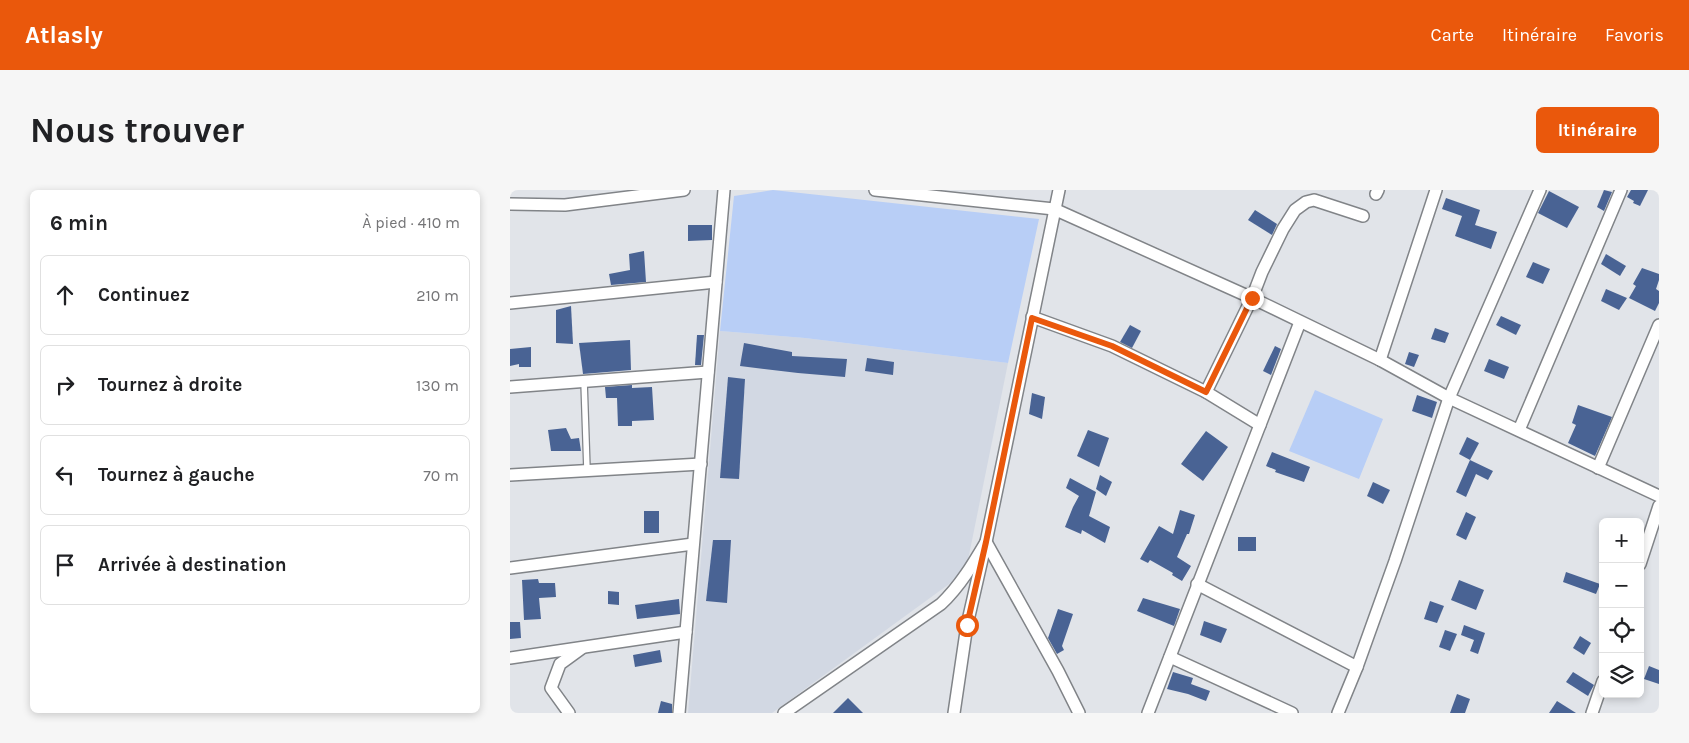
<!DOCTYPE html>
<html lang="fr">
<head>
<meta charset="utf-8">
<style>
	:root { --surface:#fff; --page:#f6f6f6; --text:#202124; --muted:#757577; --line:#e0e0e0; --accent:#ea580c }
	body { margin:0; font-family:Karla,sans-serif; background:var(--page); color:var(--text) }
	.controls { position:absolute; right:15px; bottom:15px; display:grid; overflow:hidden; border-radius:8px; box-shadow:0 2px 8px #0003 }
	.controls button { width:45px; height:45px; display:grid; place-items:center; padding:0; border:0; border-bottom:1px solid var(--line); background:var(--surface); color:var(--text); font:25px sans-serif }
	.stop { position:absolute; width:15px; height:15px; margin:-11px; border:4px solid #ea580c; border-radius:50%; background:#fff }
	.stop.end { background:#ea580c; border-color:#fff; box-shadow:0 1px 5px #0008 }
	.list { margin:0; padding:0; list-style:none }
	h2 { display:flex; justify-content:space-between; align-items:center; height:65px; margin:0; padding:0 20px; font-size:21px }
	h2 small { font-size:16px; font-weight:400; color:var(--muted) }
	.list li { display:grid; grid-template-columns:32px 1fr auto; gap:15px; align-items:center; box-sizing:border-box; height:80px; margin:0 10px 10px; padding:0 10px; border:1px solid var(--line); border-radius:8px }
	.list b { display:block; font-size:19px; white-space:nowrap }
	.list em { font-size:16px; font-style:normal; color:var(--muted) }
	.icon { flex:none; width:28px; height:28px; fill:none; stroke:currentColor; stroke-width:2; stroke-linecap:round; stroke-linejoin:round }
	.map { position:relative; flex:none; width:1149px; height:523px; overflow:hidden; border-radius:8px }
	header { display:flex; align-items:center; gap:30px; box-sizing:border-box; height:70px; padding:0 25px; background:var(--accent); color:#fff }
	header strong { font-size:24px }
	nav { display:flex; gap:28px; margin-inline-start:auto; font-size:18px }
	.intro { display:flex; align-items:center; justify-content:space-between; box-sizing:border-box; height:120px; padding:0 30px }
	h1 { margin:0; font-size:35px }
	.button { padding:12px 22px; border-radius:8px; background:var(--accent); color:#fff; font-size:18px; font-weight:700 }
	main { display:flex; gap:30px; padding:0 30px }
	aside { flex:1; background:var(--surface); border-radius:8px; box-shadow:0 2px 8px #0003 }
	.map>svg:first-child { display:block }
	.built { fill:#d2d8e3 }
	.green { fill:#b8cef6 }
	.building { fill:#496394 }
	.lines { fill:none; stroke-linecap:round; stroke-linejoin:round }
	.service-casing { stroke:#818488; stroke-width:8 }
	.minor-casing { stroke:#818488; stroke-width:14 }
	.service { stroke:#fff; stroke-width:5.5 }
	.minor { stroke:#fff; stroke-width:11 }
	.route { stroke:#ea580c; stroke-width:6 }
</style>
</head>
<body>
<header>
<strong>Atlasly</strong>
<nav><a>Carte</a><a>Itinéraire</a><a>Favoris</a></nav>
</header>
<div class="intro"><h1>Nous trouver</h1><a class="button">Itinéraire</a></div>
<main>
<aside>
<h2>6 min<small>À pied · 410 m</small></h2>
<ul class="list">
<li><svg class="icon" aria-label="ahead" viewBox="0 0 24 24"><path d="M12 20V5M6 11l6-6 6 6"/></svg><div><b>Continuez</b></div><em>210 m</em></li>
<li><svg class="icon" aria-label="right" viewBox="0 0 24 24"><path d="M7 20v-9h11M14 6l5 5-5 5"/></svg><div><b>Tournez à droite</b></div><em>130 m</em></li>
<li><svg class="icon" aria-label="left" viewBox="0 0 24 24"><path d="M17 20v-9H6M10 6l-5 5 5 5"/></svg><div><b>Tournez à gauche</b></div><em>70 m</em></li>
<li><svg class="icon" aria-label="arrive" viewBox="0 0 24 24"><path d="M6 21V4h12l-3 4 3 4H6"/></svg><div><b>Arrivée à destination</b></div></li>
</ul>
</aside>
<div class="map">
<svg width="1149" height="523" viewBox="0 0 1149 523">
	<rect width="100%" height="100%" fill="#e1e4e9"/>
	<polygon class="built" points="210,141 295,148 498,173 457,375 446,389 262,523 178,523"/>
	<g class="green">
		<polygon points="263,0 529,29 498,173 295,148 210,141 224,6"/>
		<polygon points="805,200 873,229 849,289 779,261"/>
	</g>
	<g class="building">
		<polygon points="1094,0 1102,2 1094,21 1087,17"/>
		<polygon points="1121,0 1138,0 1130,16 1123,13 1124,11 1117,7"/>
		<polygon points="1039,1 1069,17 1057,38 1028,23"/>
		<polygon points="936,8 970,20 965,35 987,42 981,59 945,46 952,26 932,19"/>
		<polygon points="745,20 767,34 762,45 738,30"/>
		<polygon points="178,35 202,35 202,50 178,51"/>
		<polygon points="134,61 136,92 101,95 99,84 120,80 119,64"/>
		<polygon points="1096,64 1116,76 1110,86 1091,74"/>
		<polygon points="1023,72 1040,79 1033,94 1016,87"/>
		<polygon points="1132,78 1149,84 1149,90 1146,99 1149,101 1149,113 1145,121 1119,108 1126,96 1123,94"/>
		<polygon points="1096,99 1117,108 1109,120 1091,111"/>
		<polygon points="61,116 63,154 46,153 46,120"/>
		<polygon points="991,126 1011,135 1006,145 986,135"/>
		<polygon points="620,135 631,141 622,158 610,152"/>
		<polygon points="925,138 939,143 935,153 921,149"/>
		<polygon points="187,145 194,145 191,175 185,175"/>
		<polygon points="120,150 121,180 73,184 69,153"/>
		<polygon points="234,153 282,162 282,166 337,169 335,187 288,183 230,176"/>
		<polygon points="765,156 771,159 761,185 753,181"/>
		<polygon points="21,157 21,177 9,177 9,174 0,176 0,159"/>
		<polygon points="899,162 909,165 904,177 895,174"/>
		<polygon points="357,168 384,172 383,185 355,181"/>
		<polygon points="979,169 999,177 994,189 974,181"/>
		<polygon points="218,187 235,189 229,289 210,288"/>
		<polygon points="122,195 122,198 142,197 144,230 122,231 122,236 108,236 107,208 96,208 95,197"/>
		<polygon points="522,203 535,207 532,229 519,224"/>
		<polygon points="907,205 927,212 922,228 902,221"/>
		<polygon points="1068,215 1102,227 1085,266 1058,253 1066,235 1062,233"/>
		<polygon points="56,238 61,249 69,248 71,261 41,261 38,240"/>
		<polygon points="578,240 599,248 589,277 567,266"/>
		<polygon points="696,241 718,257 693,291 671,274"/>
		<polygon points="957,247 969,253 960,270 949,264"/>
		<polygon points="762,262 800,277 794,292 765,282 766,280 756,276"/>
		<polygon points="960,270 983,281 978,290 966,284 956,307 946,302"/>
		<polygon points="590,285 602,292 596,306 586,299"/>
		<polygon points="560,288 586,302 579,326 600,337 595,353 572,340 571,344 555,337 563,317 569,306 556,298"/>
		<polygon points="863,292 880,300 873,314 857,306"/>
		<polygon points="670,320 685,325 679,344 677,344 667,367 681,376 672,391 662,385 663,383 640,370 638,373 630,369 649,336 663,344"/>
		<rect x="134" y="321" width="15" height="22"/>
		<polygon points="956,322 966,327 956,350 946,345"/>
		<rect x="728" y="347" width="18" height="14"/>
		<polygon points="203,350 221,350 217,413 196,411"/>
		<polygon points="1056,382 1090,394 1086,404 1053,392"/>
		<polygon points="28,389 29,393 45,393 46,407 29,408 31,429 14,430 12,390"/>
		<polygon points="949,390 974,400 966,420 941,410"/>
		<polygon points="98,401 109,402 109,415 98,414"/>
		<polygon points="633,408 670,419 664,436 627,421"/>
		<polygon points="169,409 170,424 127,429 125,415"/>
		<polygon points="920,411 934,416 927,433 914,429"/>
		<polygon points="548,419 563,424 552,456 554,460 547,464 538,448"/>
		<polygon points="694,431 717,439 711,453 690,445"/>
		<polygon points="0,432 10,432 11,448 0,449"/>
		<polygon points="954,435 975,443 968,464 960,461 964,450 951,445"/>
		<polygon points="935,440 947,444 940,461 929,457"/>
		<polygon points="1070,446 1081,453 1074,465 1063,458"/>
		<polygon points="150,460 152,472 125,477 123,465"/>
		<polygon points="1139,476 1149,480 1149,494 1134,489"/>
		<polygon points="663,482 683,488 681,494 700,501 696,511 678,504 657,499"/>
		<polygon points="1063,482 1084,495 1078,506 1056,492"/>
		<polygon points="947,504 960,509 955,523 940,523"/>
		<polygon points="338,508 353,523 323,523"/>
		<polygon points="151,511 162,514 162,523 148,523"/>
		<polygon points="1047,511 1066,523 1039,523"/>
	</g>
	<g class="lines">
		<defs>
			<polyline id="service" points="74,191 77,280"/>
			<g id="minor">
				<polyline points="365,0 544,19 742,108 870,170 939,208 1149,306"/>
				<polyline points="866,4 868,0"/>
				<polyline points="0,14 55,15 174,0"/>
				<polyline points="0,113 206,92"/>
				<polyline points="522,127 602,156 696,202 750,235"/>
				<polyline points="870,170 926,0"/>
				<polyline points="0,197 198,182"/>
				<polyline points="696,202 742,108 752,82 773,39 785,20 796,12 804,10 853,26"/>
				<polyline points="1009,240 1111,0"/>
				<polyline points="1088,278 1149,135"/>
				<polyline points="0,285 191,274"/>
				<polyline points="1130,374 1149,316"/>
				<polyline points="0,378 183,354"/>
				<polyline points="687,394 847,477"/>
				<polyline points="660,467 782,523"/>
				<polyline points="0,468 176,442"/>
				<polyline points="59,523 41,498 50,474 72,458"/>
				<polyline points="169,523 214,0"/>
				<path d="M274 523 431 414C450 396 463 374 476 352L548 481 569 523"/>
				<polyline points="444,523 457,435 476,352 549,0"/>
				<polyline points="638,523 790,132"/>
				<polyline points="828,523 847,477 885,371 939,208 1030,0"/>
				<polyline points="1082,523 1093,491"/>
			</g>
		</defs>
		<use href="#service" class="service-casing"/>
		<use href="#minor" class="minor-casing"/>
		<use href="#service" class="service"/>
		<use href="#minor" class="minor"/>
	</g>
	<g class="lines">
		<polyline class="route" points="457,435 476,352 522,128 602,156 696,202 742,108"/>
	</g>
</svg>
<div class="controls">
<button>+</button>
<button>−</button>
<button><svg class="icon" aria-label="locate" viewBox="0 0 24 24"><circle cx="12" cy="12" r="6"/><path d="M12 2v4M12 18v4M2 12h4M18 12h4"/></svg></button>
<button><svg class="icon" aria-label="layers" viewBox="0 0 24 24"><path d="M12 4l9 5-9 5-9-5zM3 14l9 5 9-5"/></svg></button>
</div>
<div class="stop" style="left:457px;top:435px"></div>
<div class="stop end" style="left:742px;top:108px"></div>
</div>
</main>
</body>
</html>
